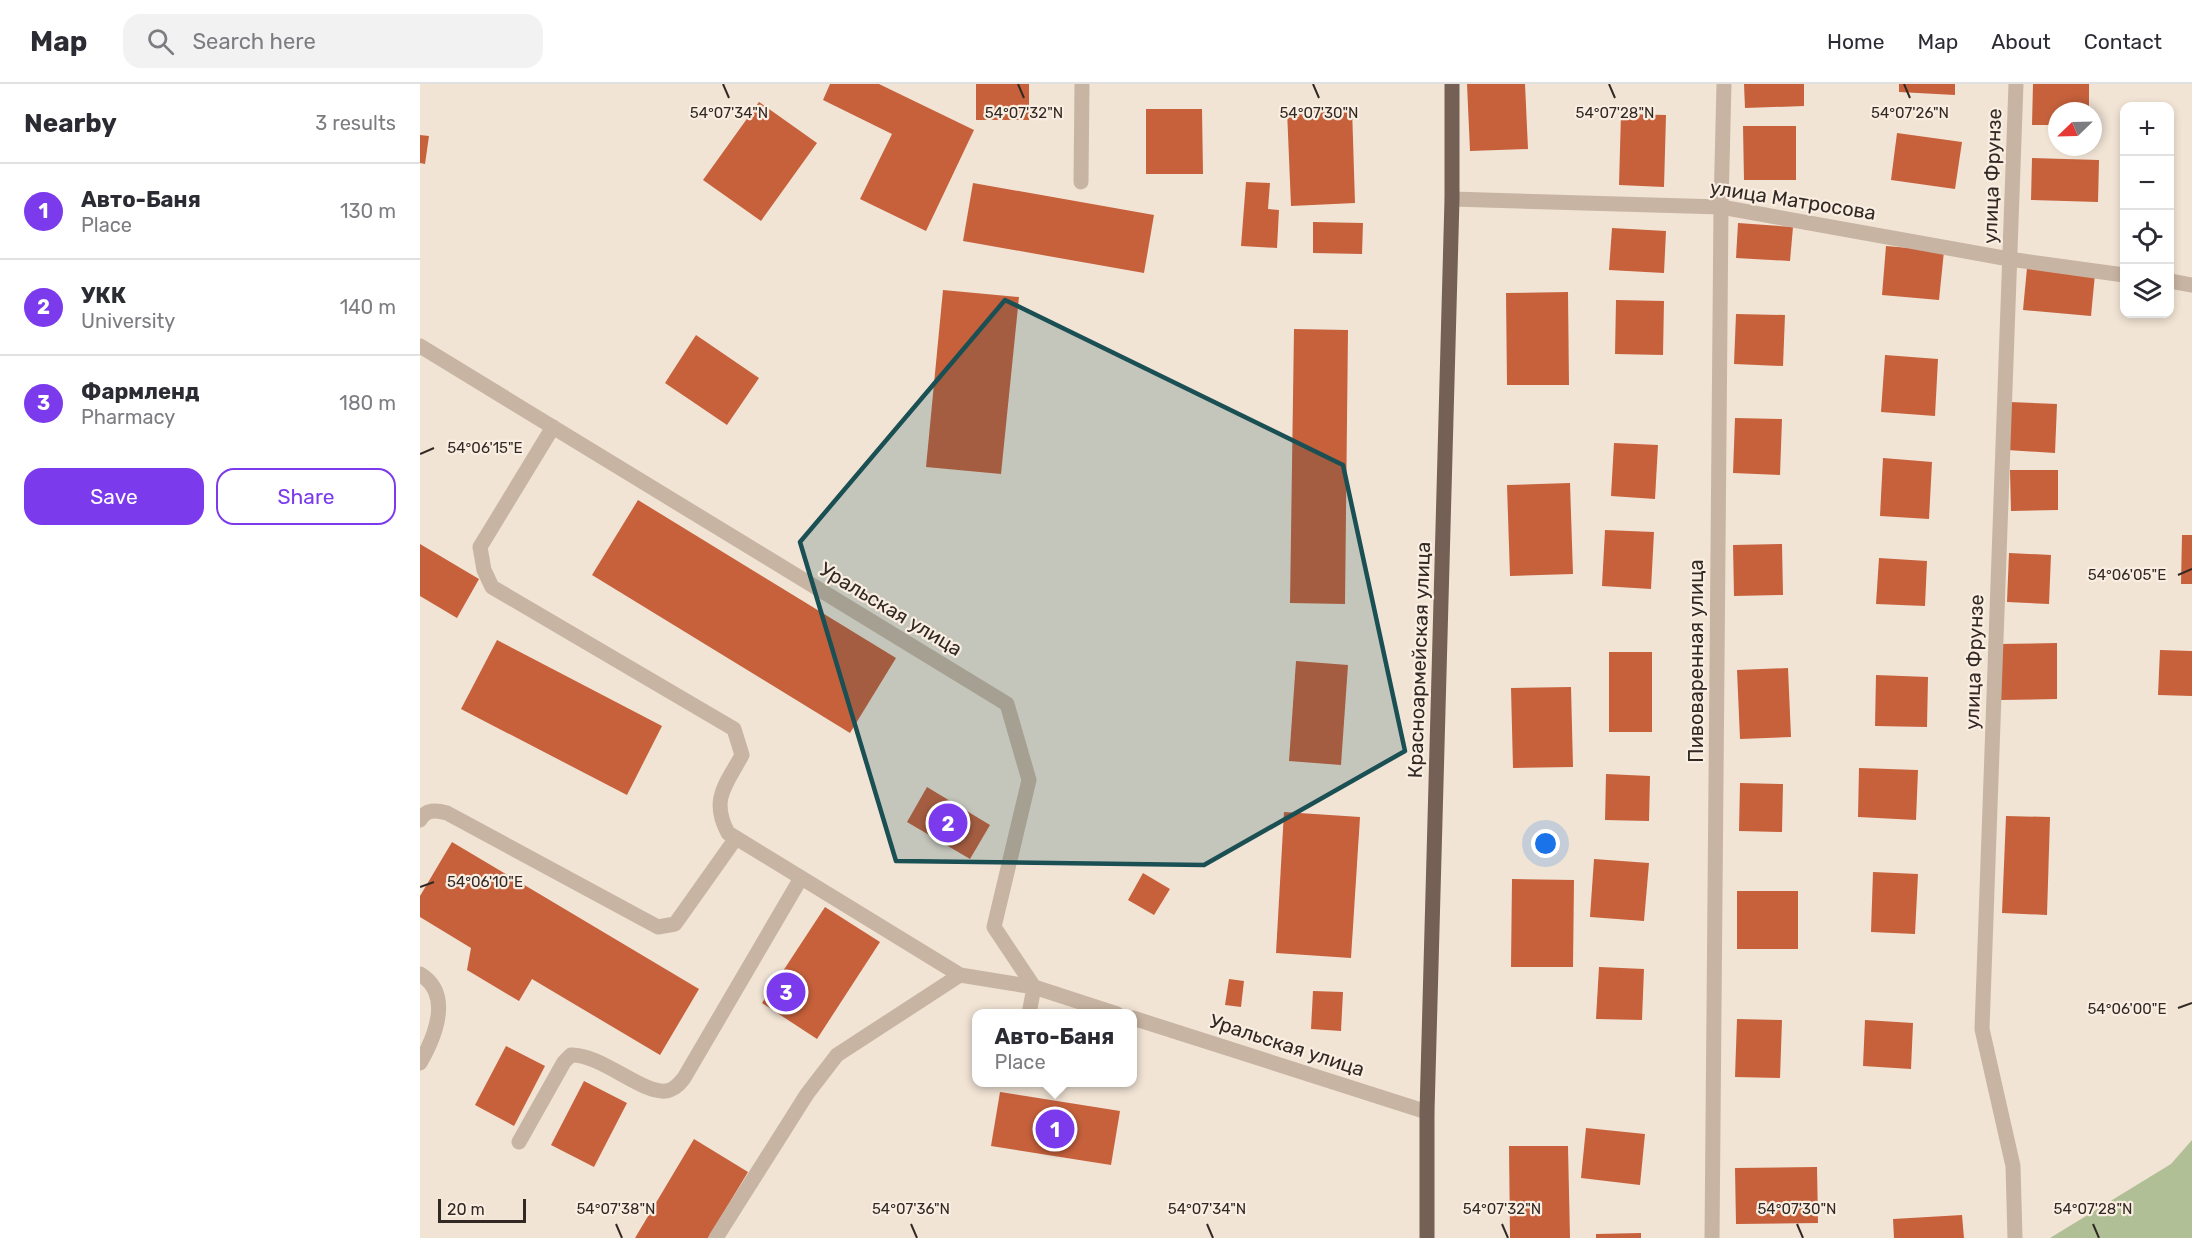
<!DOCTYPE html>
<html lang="en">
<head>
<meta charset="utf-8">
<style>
	:root { --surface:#fff; --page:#f2f2f3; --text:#2b2b33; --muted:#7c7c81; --line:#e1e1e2; --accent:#7c3aed }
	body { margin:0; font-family:Rubik,sans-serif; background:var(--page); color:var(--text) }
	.controls { position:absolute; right:18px; top:18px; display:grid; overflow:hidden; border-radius:12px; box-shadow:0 3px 9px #0003 }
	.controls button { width:54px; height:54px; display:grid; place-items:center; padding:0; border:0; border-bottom:2px solid var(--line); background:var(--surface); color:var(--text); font:30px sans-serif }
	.compass { position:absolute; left:1628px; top:18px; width:54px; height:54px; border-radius:50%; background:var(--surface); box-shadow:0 3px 9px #0003; rotate:247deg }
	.scale { position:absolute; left:18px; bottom:15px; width:88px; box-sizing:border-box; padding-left:6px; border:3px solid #332924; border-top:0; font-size:16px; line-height:21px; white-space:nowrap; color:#332924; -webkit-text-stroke:4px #f9eee1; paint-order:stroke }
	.you { position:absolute; left:1126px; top:760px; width:21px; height:21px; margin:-15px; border:4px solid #fff; border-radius:50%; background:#1a73e8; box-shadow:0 0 0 9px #1a73e833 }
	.badge { display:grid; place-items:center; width:39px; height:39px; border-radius:50%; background:var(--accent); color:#fff; font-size:20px; font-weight:700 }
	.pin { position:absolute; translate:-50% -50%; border:3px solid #fff; box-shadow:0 2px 6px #0006 }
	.popup { position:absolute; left:552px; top:925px; width:165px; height:78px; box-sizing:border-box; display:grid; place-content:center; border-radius:12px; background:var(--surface); filter:drop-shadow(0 2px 4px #0005); font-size:20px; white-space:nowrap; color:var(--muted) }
	.popup b { font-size:22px; color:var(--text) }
	.popup::after { content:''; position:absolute; left:50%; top:100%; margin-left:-12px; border:12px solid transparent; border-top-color:var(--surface) }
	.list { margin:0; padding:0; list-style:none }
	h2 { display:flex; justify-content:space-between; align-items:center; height:78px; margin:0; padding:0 24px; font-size:26px }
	h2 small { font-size:20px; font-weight:400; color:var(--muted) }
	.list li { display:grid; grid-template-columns:39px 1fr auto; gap:18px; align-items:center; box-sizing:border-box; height:96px; padding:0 24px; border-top:2px solid var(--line) }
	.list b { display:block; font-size:22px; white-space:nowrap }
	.list p { margin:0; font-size:20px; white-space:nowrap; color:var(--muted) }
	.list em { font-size:20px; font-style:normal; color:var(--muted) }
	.actions { display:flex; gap:12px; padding:18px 24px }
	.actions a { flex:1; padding:14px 0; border:2px solid var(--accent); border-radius:18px; text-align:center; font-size:21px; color:var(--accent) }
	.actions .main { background:var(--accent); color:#fff }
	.icon { flex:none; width:33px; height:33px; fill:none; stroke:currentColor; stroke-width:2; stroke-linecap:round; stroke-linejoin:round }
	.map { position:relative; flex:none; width:1772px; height:1154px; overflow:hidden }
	header { display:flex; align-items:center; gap:36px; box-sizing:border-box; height:84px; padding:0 30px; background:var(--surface); border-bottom:2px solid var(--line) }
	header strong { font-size:28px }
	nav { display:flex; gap:33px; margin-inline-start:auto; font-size:21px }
	.search { width:420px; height:54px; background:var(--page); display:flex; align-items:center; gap:15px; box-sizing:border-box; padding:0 21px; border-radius:18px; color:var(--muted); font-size:22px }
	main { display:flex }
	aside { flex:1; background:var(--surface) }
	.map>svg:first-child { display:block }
	.green { fill:#b0bf96 }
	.building { fill:#c7613c }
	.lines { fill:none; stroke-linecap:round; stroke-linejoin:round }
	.minor { stroke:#c8b4a2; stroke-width:15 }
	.major { stroke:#756055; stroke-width:15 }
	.marked { fill:#1a4f54; fill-opacity:0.2; stroke:#1a4f54; stroke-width:4.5; stroke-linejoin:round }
	.ticks { fill:none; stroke:#332924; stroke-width:2 }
	.labels { text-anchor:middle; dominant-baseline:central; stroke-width:4.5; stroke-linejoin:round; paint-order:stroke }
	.street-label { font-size:20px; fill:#332924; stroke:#f9eee1 }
	.ticks-label { font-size:15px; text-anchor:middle; fill:#332924; stroke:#f9eee1; stroke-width:4.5; stroke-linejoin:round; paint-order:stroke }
</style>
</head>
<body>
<header>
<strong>Map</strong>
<div class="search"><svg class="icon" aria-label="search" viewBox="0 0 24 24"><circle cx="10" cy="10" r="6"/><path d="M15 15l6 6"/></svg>Search here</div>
<nav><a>Home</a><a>Map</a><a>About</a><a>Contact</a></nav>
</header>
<main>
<aside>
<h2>Nearby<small>3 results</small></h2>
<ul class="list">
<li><span class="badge">1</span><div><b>Авто-Баня</b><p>Place</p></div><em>130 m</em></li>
<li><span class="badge">2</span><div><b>УКК</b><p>University</p></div><em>140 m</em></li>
<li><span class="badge">3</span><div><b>Фармленд</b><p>Pharmacy</p></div><em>180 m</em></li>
</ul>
<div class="actions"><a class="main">Save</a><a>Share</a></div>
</aside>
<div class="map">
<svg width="1772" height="1154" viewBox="0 0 1772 1154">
	<rect width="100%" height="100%" fill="#f1e4d5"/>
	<polygon class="green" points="1772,1056 1772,1154 1630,1154 1751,1080"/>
	<g class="building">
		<polygon points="410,0 459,0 554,46 506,147 440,115 472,50 403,16"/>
		<rect x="556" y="0" width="53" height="36"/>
		<polygon points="1047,0 1105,0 1108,65 1050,67"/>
		<polygon points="1324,0 1384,0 1384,22 1325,24"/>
		<polygon points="1479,0 1535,0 1535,11 1479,8"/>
		<polygon points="1613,0 1669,0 1669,27 1637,27 1637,41 1612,41"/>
		<polygon points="339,18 397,59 341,137 283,96"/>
		<polygon points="932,24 935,119 871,122 867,26"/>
		<polygon points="726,25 782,25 783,90 726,90"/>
		<polygon points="1201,30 1246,31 1244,103 1199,101"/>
		<polygon points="1323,42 1376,42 1376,96 1324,96"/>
		<polygon points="1477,49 1542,58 1535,105 1471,96"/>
		<polygon points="0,51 9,52 5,80 0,79"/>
		<polygon points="1612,74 1679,76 1678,118 1611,116"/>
		<polygon points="826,98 850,99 848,125 859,126 857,164 821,162"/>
		<polygon points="553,99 734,131 724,189 543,157"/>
		<polygon points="893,138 943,139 942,170 893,169"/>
		<polygon points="1318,139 1373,143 1370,177 1316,174"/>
		<polygon points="1192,144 1246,147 1244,189 1189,186"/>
		<polygon points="1466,162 1524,167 1519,216 1462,211"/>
		<polygon points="1607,184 1675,190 1671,232 1603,226"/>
		<polygon points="523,206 599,213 581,390 506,383"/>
		<polygon points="1148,208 1149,301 1087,301 1086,209"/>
		<polygon points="1196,216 1244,217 1243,271 1195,270"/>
		<polygon points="1316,230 1365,231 1363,282 1314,280"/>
		<polygon points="874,245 928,246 925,520 870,519"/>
		<polygon points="276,251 339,294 307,341 245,299"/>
		<polygon points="1465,271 1518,275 1515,332 1461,328"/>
		<polygon points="1590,318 1637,320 1635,369 1587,366"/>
		<polygon points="1315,334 1362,335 1360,391 1313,389"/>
		<polygon points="1194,359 1238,361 1235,415 1191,412"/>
		<polygon points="1463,374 1512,378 1509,435 1460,432"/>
		<polygon points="1590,386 1638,386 1638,426 1591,427"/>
		<polygon points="1150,399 1153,490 1090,492 1087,401"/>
		<polygon points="218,416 476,574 430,649 172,491"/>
		<polygon points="1185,446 1234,448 1231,505 1182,502"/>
		<polygon points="1762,451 1772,451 1772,500 1761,500"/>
		<polygon points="0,460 59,495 37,534 0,512"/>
		<polygon points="1362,460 1363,511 1314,512 1313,461"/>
		<polygon points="1589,469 1631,471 1629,520 1587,518"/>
		<polygon points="1459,474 1507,477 1505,522 1456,520"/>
		<polygon points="77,556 242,642 207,711 41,625"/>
		<polygon points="1637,559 1637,615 1579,616 1578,560"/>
		<polygon points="1740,566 1772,567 1772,612 1738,611"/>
		<rect x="1189" y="568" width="43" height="80"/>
		<polygon points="876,577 928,581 921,681 869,677"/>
		<polygon points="1368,584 1371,653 1320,655 1317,586"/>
		<polygon points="1456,591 1508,593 1507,643 1455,642"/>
		<polygon points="1151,603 1153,683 1093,684 1091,604"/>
		<polygon points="1439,684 1498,686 1496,736 1438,733"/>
		<polygon points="1186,690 1230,692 1229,737 1185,736"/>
		<polygon points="1320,699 1363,700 1362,748 1319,747"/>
		<polygon points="507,703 570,741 550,775 487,738"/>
		<polygon points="864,728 940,733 931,874 856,869"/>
		<polygon points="1586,732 1630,733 1627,831 1582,829"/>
		<polygon points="32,758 279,905 240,971 112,895 99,917 47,886 51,864 0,833 0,812"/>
		<polygon points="1174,775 1229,779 1224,837 1170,833"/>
		<polygon points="1453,788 1498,790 1495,850 1451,848"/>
		<polygon points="723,789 750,805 734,831 708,816"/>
		<polygon points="1092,795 1154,796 1153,883 1091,883"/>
		<rect x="1317" y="807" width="61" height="58"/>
		<polygon points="405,823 460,858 397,955 342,919"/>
		<polygon points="1179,883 1224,885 1222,936 1176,935"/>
		<polygon points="809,895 824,897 821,923 805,921"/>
		<polygon points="893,907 923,908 921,947 891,945"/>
		<polygon points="1317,935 1362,936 1360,994 1315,993"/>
		<polygon points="1445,936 1493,939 1491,985 1443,982"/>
		<polygon points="86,962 125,982 94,1042 55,1021"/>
		<polygon points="164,997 207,1019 174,1083 131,1061"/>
		<polygon points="580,1008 700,1027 691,1081 571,1062"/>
		<polygon points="1166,1044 1225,1050 1220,1101 1161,1094"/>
		<polygon points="274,1055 328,1088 288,1154 215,1154"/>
		<polygon points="1089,1062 1148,1062 1150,1154 1090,1154"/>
		<polygon points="1397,1083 1398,1139 1316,1140 1315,1084"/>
		<polygon points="1542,1131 1544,1154 1474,1154 1473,1135"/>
		<polygon points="1221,1149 1221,1154 1176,1154 1176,1150"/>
	</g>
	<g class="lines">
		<g class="minor">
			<polyline points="661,98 662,0"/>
			<polyline points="1032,115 1301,123 1589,175 1704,191"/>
			<polyline points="1750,197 1772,201"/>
			<polyline points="0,262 587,620 609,696 574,843 614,903 697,930"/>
			<path d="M133 343 60 463 64 486 72 503 314 645 322 671C306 701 290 715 308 749L540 891 614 903 609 930"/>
			<path d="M0 736C6 725 16 726 27 729L238 843 255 840 316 754"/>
			<path d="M0 890C33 910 15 953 0 979"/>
			<polyline points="713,934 1007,1028"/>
			<polyline points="638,998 641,999"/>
			<path d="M99 1058 144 978 151 971C183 970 227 1015 250 1006 256 1004 260 999 264 994L381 794"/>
			<polyline points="296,1154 387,1010 417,971 540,891"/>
			<polyline points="1292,1154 1301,123 1304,0"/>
			<polyline points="1595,1154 1593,1082 1562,945 1596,0"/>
		</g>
		<polyline class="major" points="1007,1154 1007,1028 1032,115 1032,0"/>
	</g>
	<path class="marked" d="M585 216 923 381 985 667 784 781 476 777 380 458Z"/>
	<path class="ticks" d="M303 0 309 14M598 0 604 14M893 0 899 14M1189 0 1195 14M1484 0 1490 14M0 370 14 364M1758 491 1772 485M0 803 14 798M1758 924 1772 919M196 1140 202 1154M491 1140 497 1154M787 1140 793 1154M1082 1140 1088 1154M1377 1140 1383 1154M1673 1140 1679 1154"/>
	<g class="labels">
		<g class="street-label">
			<text transform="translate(1572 92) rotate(-88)">улица Фрунзе</text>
			<text transform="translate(1373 116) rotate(9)">улица Матросова</text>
			<text transform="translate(471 525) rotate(31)">Уральская улица</text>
			<text transform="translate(999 576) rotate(-88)">Красноармейская улица</text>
			<text transform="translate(1276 577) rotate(-90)">Пивоваренная улица</text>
			<text transform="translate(1554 578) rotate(-88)">улица Фрунзе</text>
			<text transform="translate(867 961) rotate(18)">Уральская улица</text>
		</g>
	</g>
	<g class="ticks-label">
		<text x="309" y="34">54°07'34"N</text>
		<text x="604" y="34">54°07'32"N</text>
		<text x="899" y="34">54°07'30"N</text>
		<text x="1195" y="34">54°07'28"N</text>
		<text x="1490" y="34">54°07'26"N</text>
		<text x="65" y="369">54°06'15"E</text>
		<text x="1707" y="496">54°06'05"E</text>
		<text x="65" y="803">54°06'10"E</text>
		<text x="1707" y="930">54°06'00"E</text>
		<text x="196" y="1130">54°07'38"N</text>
		<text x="491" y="1130">54°07'36"N</text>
		<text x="787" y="1130">54°07'34"N</text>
		<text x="1082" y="1130">54°07'32"N</text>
		<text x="1377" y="1130">54°07'30"N</text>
		<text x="1673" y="1130">54°07'28"N</text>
	</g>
</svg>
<div class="controls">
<button>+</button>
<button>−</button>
<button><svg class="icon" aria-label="locate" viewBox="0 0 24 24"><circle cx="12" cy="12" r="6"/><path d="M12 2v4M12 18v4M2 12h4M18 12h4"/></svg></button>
<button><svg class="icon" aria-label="layers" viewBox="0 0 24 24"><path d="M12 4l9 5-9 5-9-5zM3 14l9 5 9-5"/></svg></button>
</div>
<svg class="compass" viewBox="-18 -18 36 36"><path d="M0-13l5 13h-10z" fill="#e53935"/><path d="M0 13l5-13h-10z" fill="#7c7c81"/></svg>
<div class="scale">20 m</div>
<div class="you"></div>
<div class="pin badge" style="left:635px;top:1045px">1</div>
<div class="popup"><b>Авто-Баня</b>Place</div>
<div class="pin badge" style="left:528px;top:739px">2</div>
<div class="pin badge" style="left:366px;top:908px">3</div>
</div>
</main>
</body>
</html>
